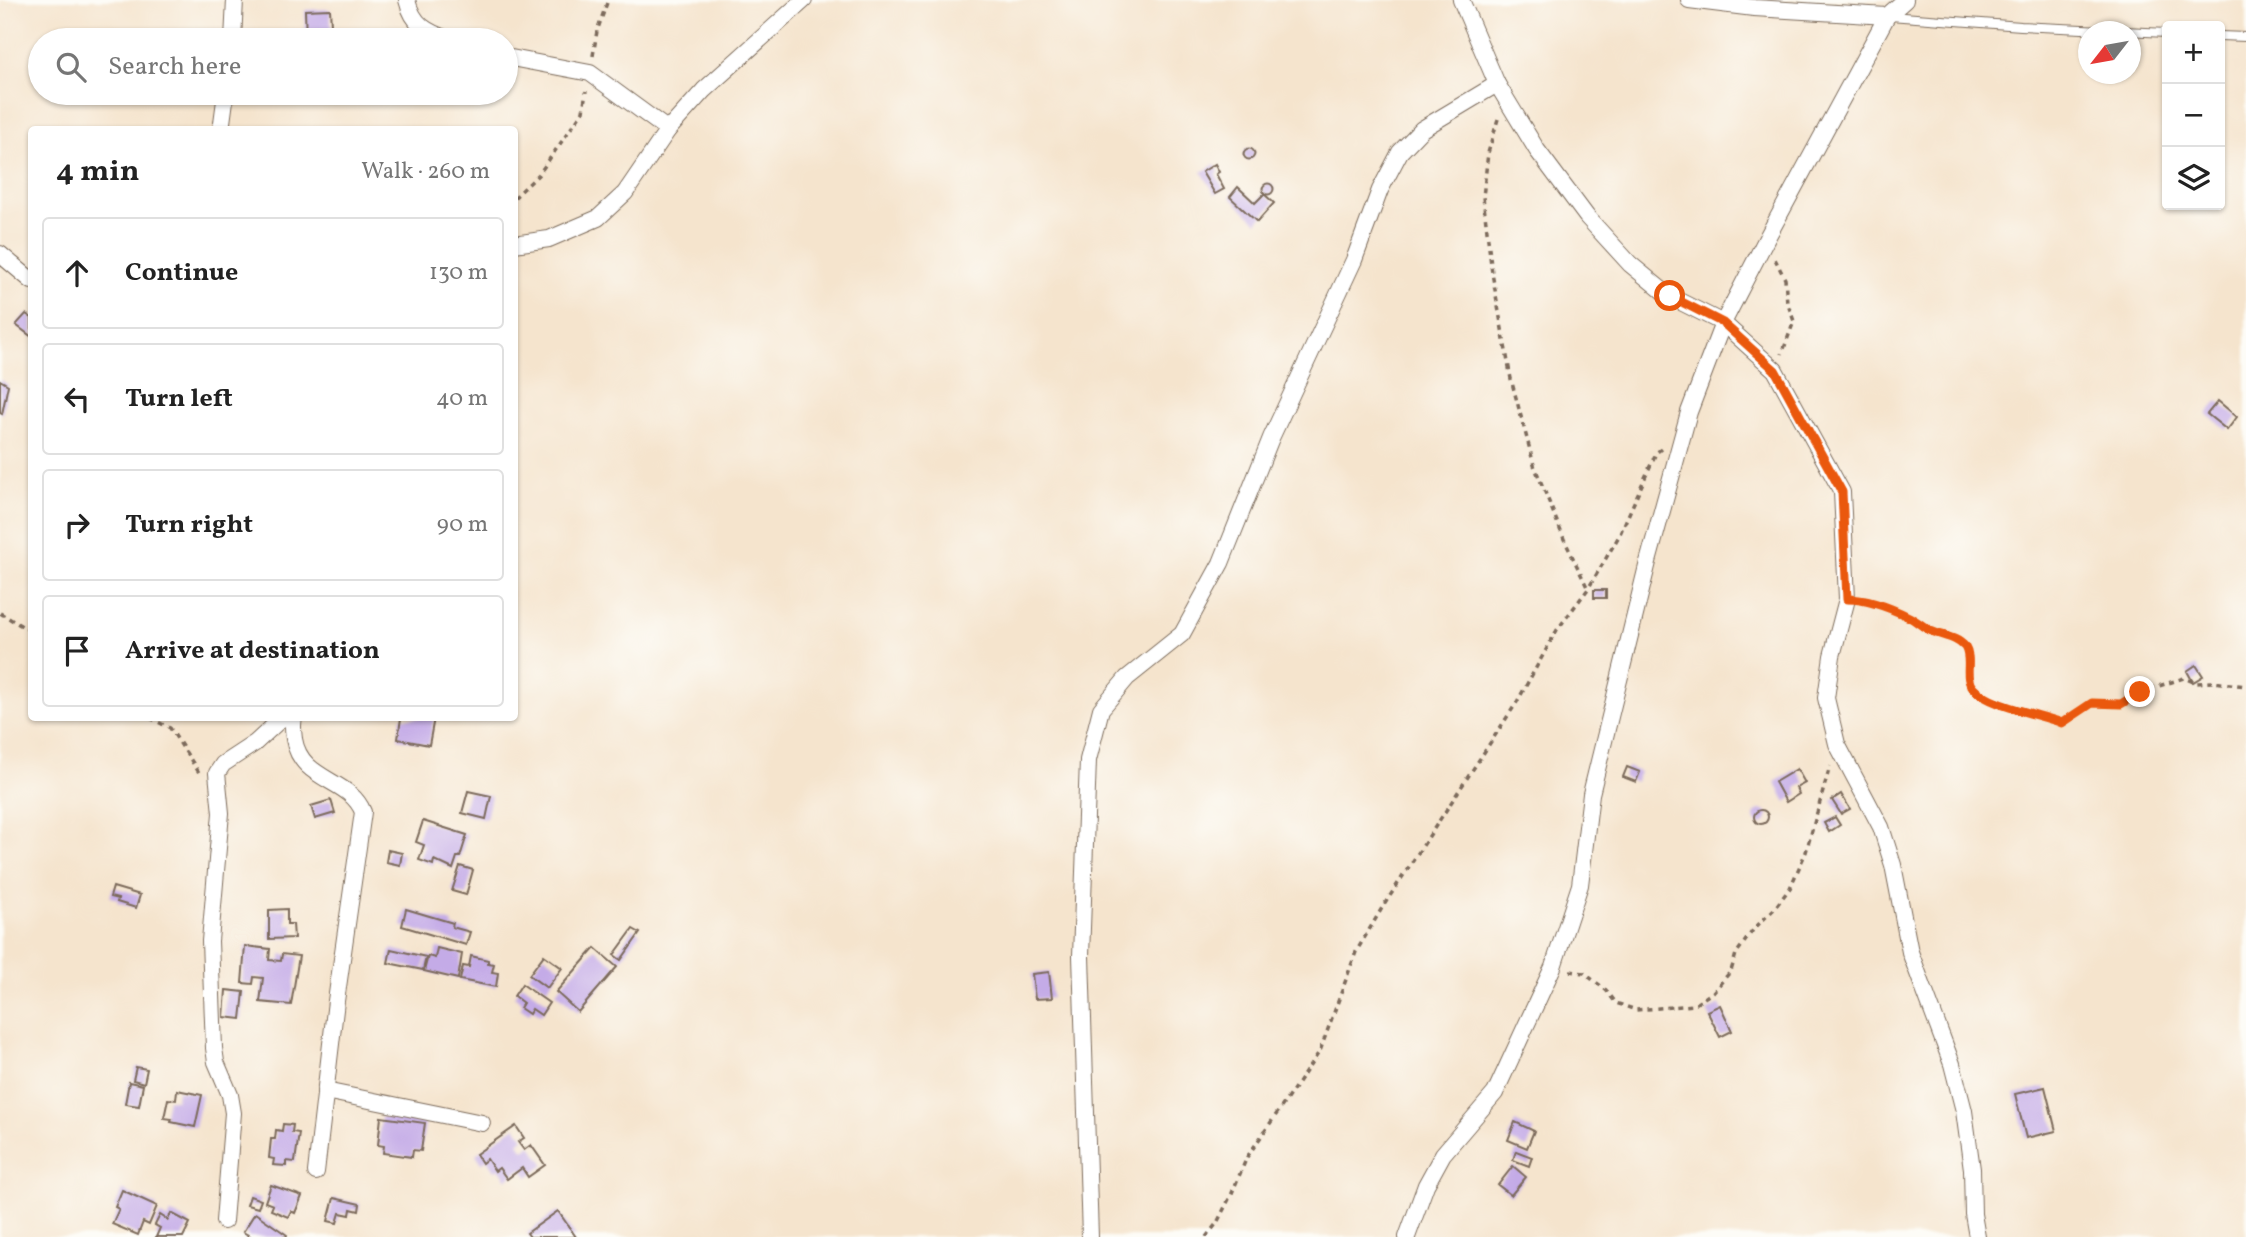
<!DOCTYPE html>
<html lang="en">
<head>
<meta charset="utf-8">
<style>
	:root { --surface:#fff; --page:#f6f6f6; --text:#222; --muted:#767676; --line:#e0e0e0 }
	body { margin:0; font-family:Vollkorn,serif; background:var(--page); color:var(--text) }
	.controls { position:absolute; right:21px; top:21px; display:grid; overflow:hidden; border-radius:7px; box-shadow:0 2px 5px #0004 }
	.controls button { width:63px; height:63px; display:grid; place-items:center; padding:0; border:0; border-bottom:2px solid var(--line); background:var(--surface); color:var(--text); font:35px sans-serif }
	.compass { position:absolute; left:2078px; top:21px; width:63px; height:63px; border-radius:50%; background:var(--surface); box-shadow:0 2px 5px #0004; rotate:239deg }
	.stop { position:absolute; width:21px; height:21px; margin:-16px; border:5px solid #ea580c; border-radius:50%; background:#fff }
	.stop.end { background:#ea580c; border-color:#fff; box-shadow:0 2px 7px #0008 }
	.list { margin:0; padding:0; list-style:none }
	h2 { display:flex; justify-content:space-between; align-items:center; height:91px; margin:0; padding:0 28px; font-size:30px }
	h2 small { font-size:23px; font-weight:400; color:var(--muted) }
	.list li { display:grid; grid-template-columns:46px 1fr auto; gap:21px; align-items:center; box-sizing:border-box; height:112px; margin:0 14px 14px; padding:0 14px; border:2px solid var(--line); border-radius:7px }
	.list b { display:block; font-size:26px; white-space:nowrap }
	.list em { font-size:23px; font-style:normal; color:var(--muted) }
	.icon { flex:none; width:38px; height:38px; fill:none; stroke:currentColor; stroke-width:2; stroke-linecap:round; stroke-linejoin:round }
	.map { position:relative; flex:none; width:2246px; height:1237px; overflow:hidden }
	.search { position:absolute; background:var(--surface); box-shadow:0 2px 5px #0004; left:28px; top:28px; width:490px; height:77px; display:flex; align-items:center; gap:18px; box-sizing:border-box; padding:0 24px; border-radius:38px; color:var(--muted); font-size:26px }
	.panel { position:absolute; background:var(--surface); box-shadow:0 2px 5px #0004; left:28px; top:126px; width:490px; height:595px; border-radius:7px }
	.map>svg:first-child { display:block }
	.building { fill:#c4abe7 }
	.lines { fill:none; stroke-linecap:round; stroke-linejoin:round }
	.lane-casing { stroke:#7c6b5b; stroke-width:10 }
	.street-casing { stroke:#7c6b5b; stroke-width:18 }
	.path { stroke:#7c6b5b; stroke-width:3.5; stroke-dasharray:5 5; stroke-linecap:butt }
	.lane { stroke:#fff; stroke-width:8 }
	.street { stroke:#fff; stroke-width:16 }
	.route { stroke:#ea580c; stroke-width:9 }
</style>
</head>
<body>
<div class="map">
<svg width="2246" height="1237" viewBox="0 0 2246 1237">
	<rect width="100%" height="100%" fill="#fdfcf7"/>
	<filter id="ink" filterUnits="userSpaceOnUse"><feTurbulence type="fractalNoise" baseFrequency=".0143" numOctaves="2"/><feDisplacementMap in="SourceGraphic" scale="14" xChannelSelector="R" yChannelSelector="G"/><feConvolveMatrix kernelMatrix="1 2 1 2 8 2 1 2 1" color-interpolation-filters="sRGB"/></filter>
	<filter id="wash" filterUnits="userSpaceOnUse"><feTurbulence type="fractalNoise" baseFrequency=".00686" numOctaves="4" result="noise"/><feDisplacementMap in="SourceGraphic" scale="28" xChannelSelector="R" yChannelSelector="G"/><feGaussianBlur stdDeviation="1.57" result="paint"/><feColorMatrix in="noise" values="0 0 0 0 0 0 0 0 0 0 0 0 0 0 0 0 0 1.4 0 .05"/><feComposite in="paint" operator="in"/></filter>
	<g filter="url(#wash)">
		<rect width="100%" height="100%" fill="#f5e4cd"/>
		<g id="blocks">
			<g class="building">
				<polygon points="330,9 332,40 306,40 305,10"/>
				<circle cx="1249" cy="154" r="5.5"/>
				<polygon points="1215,164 1219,172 1216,174 1224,189 1215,194 1202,172"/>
				<circle cx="1268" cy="189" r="5.5"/>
				<polygon points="1238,187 1255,203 1264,194 1274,203 1257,222 1230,197"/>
				<polygon points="26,314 32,318 32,337 16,325"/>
				<polygon points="0,380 8,385 2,414 0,413"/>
				<polygon points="2218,401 2237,417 2227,430 2207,414"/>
				<rect x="1594" y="590" width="12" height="8"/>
				<polygon points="2196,665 2203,676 2193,682 2187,671"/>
				<polygon points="401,718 434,718 429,745 398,739"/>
				<polygon points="1627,767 1640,772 1636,782 1623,777"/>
				<polygon points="1797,769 1805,783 1796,788 1799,794 1786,802 1775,782"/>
				<polygon points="468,791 491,796 486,819 462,813"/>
				<polygon points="1841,794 1850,809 1841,814 1832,800"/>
				<polygon points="331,800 335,813 315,819 311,806"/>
				<circle cx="1761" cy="817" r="7"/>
				<polygon points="1835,817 1840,825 1829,832 1824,823"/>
				<polygon points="423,821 467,835 460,857 457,857 453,869 434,860 433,865 419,860 424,845 416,842"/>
				<polygon points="388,850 402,853 400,865 386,862"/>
				<polygon points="460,866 473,870 466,895 452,891"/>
				<polygon points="113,887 140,895 136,908 117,902 118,899 110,897"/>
				<polygon points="287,909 287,924 293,924 294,938 269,939 269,910"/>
				<polygon points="406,909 453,923 452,927 470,932 466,945 402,926"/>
				<polygon points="633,929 640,933 621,960 614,955"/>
				<polygon points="245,946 270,949 269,960 281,961 282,954 299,956 291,1005 260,1002 263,978 254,977 253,984 242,983"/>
				<polygon points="437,948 462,954 458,979 424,971 428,956 435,958"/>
				<polygon points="595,948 617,967 578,1012 556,992"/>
				<polygon points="391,949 426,957 423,970 388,963"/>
				<polygon points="544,955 562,968 547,988 529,975"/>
				<polygon points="471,956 488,960 488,963 494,964 492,972 498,973 496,987 460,980 463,966 469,967"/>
				<polygon points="1049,972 1052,998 1035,999 1032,974"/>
				<polygon points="522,984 549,1003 541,1015 532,1009 529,1014 520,1008 523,1003 514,996"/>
				<polygon points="226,990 244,992 241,1019 224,1017"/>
				<polygon points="1720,1005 1732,1031 1720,1037 1707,1011"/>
				<polygon points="136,1067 147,1069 144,1083 133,1080"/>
				<polygon points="129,1082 143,1085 139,1106 125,1104"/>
				<polygon points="2045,1087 2056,1131 2026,1138 2015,1094"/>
				<polygon points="177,1090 202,1095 195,1127 171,1122 172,1119 164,1118 168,1099 176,1100"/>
				<polygon points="381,1117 425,1123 421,1151 413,1150 412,1157 383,1153 384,1146 378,1145"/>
				<polygon points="1515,1122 1534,1131 1527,1148 1508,1140"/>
				<polygon points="283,1124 293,1125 292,1132 299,1133 295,1162 286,1161 286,1166 273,1165 274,1159 269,1158 271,1139 275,1139 276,1130 282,1131"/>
				<polygon points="516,1126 524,1138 518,1142 524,1150 531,1145 545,1165 528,1177 522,1168 507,1179 499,1168 495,1171 487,1159 482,1163 476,1154"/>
				<polygon points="1516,1151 1532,1157 1529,1166 1513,1160"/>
				<polygon points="1513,1166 1526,1177 1511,1195 1498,1185"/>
				<polygon points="271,1185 302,1196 295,1213 291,1211 288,1217 271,1210 273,1205 265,1202"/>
				<polygon points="122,1190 157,1206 149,1225 143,1222 138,1235 112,1224 119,1209 115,1207"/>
				<polygon points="250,1196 261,1200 258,1208 247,1205"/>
				<polygon points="334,1198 360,1204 359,1211 351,1209 350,1215 340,1213 337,1223 328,1221"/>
				<polygon points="558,1211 576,1237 530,1237 527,1233"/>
				<polygon points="171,1213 190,1223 183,1237 156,1237 160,1228 155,1225 160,1215 168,1220"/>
				<polygon points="255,1213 287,1235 286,1237 247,1237 248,1235 243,1232"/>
			</g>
		</g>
	</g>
	<g filter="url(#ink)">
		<use href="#blocks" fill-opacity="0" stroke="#7c6b5b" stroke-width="2"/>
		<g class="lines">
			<defs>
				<g id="lane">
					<polyline points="1890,16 2021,26 2167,33"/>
					<polyline points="2220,36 2246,37"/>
				</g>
				<g id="street">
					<path d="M407 0C413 25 427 32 450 40"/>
					<polyline points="1461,0 1497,84 1537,150 1587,217 1630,264 1669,296 1723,323 1775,370 1842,492 1847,599 1832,656 1826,698 1837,744 1881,827 1893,865 1910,952 1952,1064 1964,1111 1972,1169 1973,1214 1977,1237"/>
					<polyline points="1689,0 1754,8 1887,16"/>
					<polyline points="233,40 235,0"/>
					<polyline points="506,57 590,73 668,130"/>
					<polyline points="221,130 226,93"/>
					<polyline points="514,244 549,239 598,218 625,193 668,130 704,90 804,0"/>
					<polyline points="0,254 32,281"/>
					<path d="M294 718C292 725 293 731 294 739 301 782 350 778 363 812L336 1001 316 1172"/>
					<polyline points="325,1091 482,1123"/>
					<polyline points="224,1221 233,1113 230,1095 216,1062 214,1048 210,941 221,813 217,773 223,764 255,743 282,718"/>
					<polyline points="1090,1237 1081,956 1088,760 1101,709 1127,678 1182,634 1221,563 1271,438 1354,260 1380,190 1400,152 1422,129 1497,84"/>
					<polyline points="1407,1237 1426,1185 1443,1154 1495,1093 1553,967 1580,885 1591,794 1648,562 1689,412 1723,323 1769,234 1887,16 1905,0"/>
				</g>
			</defs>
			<use href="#lane" class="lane-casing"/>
			<use href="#street" class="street-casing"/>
			<g class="path">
				<polyline points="593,56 597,31 608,0"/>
				<polyline points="1498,119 1488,153 1483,197 1492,273 1511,379 1534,465 1564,539 1588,589"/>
				<polyline points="514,198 539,174 583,111 586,91"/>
				<polyline points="1775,259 1785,279 1787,302 1794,321 1782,354"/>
				<polyline points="1864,599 1908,616 1932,631 1951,637 1964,646 1969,660 1968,673 1971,687 1987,698 2062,723 2092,703 2121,704 2140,692 2184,678 2196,683 2213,682 2246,686"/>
				<polyline points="0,613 32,632"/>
				<polyline points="150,718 170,728 200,774"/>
				<polyline points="1570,971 1584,973 1606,990 1616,1003 1636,1010 1694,1005 1713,992 1731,971 1736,954 1753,930 1774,909 1790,888 1806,852 1830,766"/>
				<polyline points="1206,1237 1217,1223 1232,1193 1247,1157 1320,1051 1356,952 1382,908 1517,702 1557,630 1588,589 1619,536 1656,453 1661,449"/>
			</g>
			<use href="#lane" class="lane"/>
			<use href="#street" class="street"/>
		</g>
	</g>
	<g class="lines" filter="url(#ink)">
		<path class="route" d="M1670 296 1723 323 1775 370 1842 492 1847 599C1867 599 1891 608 1909 617 1917 621 1923 627 1931 631 1942 636 1957 637 1965 647 1973 660 1963 677 1973 688 1989 706 2039 714 2062 723L2092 703 2121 704 2140 692"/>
	</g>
</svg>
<div class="controls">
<button>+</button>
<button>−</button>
<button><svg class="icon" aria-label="layers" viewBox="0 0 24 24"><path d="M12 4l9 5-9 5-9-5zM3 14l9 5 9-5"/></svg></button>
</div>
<svg class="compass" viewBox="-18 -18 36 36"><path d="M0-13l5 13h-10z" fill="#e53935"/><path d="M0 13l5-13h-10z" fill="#767676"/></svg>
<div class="stop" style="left:1670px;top:296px"></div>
<div class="stop end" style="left:2140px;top:692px"></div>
<div class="search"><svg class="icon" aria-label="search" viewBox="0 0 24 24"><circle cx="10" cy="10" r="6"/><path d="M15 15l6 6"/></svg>Search here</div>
<section class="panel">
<h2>4 min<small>Walk · 260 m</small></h2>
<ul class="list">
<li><svg class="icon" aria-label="ahead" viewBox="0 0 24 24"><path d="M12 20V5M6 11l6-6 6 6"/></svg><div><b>Continue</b></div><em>130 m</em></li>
<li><svg class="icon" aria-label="left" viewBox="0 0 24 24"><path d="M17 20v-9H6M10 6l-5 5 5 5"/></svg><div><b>Turn left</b></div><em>40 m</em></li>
<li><svg class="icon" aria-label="right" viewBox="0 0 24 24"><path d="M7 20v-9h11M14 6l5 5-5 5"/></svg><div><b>Turn right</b></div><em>90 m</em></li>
<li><svg class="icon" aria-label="arrive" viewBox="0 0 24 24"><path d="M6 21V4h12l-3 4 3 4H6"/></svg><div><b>Arrive at destination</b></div></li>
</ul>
</section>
</div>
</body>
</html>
